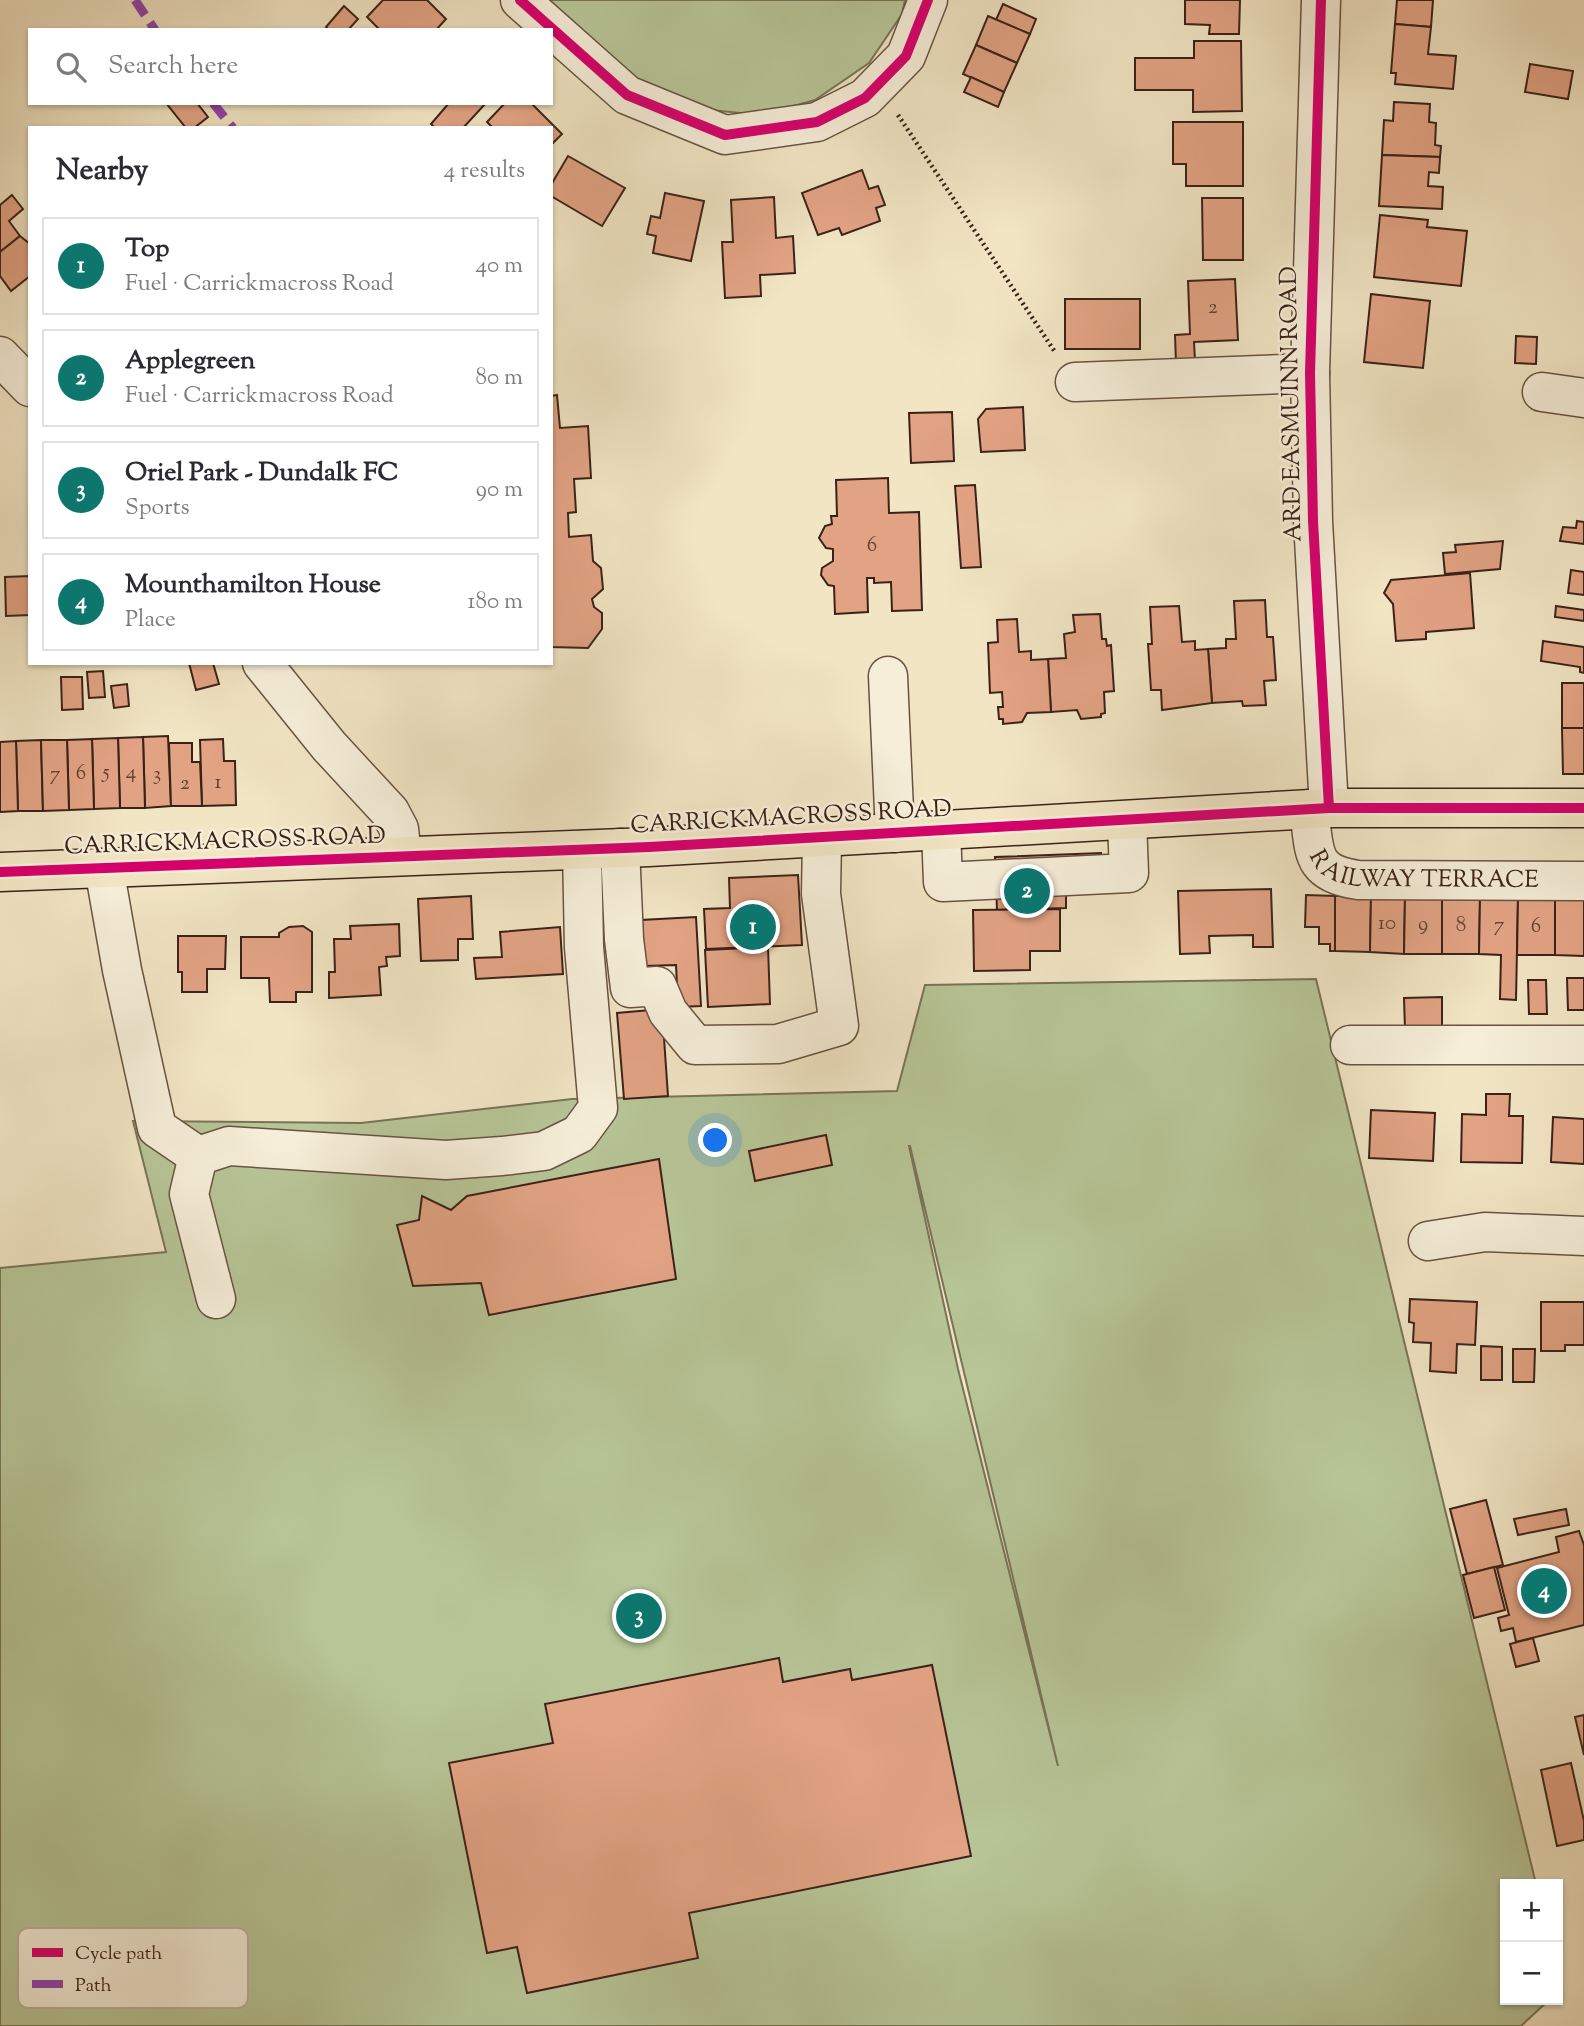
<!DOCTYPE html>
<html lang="en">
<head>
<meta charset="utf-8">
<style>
	:root { --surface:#fff; --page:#f7f7f7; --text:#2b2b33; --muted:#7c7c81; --line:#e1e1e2; --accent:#0f766e }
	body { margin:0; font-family:"Sorts Mill Goudy",serif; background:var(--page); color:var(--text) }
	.controls { position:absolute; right:21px; bottom:21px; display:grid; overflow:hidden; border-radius:0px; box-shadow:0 2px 5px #0004 }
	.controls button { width:63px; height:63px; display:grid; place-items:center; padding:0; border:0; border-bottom:2px solid var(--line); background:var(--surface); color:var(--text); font:35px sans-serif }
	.you { position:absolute; left:716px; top:1141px; width:24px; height:24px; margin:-18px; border:5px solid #fff; border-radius:50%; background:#1a73e8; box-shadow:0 0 0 10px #1a73e833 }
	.badge { display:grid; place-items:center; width:46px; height:46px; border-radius:50%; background:var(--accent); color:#fff; font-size:23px; font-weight:700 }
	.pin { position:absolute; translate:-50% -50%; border:4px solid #fff; box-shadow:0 2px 7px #0006 }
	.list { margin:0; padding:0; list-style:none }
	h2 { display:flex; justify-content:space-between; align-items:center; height:91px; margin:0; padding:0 28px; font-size:30px }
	h2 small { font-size:23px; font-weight:400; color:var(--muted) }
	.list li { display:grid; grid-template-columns:46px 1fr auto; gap:21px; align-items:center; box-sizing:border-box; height:98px; margin:0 14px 14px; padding:0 14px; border:2px solid var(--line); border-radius:0px }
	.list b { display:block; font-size:26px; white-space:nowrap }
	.list p { margin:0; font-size:23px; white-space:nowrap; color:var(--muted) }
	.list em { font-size:23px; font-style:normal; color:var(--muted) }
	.icon { flex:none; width:38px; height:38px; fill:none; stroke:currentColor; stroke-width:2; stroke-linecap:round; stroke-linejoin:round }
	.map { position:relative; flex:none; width:1584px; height:2026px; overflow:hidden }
	.search { position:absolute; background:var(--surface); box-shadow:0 2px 5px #0004; left:28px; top:28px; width:525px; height:77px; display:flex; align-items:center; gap:18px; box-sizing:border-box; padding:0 24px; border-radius:0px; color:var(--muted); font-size:26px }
	.panel { position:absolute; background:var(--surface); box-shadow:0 2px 5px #0004; left:28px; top:126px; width:525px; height:539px; border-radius:0px }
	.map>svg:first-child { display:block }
	.green { fill:#b7c597; stroke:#797457; stroke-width:2; fill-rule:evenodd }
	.building { fill:#e2a384; stroke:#3b2217; stroke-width:2 }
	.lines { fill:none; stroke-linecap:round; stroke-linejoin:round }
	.minor-casing { stroke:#685342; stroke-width:41 }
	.major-casing { stroke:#3b2217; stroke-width:41 }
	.path { stroke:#3b2217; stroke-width:4.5; stroke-dasharray:2 3.5; stroke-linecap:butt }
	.minor { stroke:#f6eed9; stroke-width:38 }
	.major { stroke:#f1e5c4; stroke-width:38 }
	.quiet { stroke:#8e44ad; stroke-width:9; stroke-dasharray:18 9; stroke-linecap:butt }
	.cycleway-casing { stroke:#f6eed9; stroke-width:15 }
	.cycleway { stroke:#d6006c; stroke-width:10 }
	.labels { text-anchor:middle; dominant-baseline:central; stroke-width:5; stroke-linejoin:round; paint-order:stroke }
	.number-label { font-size:21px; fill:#654232 }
	.street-label { font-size:24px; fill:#3b2217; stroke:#f6eed9 }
	.key { fill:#f6eed9; stroke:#beb19f; stroke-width:2 }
	.key-label { font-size:19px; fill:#3b2217 }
</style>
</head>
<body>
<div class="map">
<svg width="1584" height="2026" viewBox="0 0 1584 2026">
	<rect width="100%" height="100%" fill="#f1e5c4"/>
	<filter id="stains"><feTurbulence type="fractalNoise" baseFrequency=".00286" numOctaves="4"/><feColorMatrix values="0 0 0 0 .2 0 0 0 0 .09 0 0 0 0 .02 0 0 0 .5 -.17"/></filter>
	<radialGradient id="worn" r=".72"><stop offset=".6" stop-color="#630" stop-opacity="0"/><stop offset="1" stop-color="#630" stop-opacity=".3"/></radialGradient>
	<g class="green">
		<polygon points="543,0 905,0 902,14 869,63 815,100 761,115 690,108 618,72"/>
		<path d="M1316 979 1536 1884H1505V2000H1549L1521 2026H0V1268L166 1252 133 1121 361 1123 572 1099 897 1091 925 985ZM909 1146H910L1058 1766 958 1369Z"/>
	</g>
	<g class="building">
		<polygon points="383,0 427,0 446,19 436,30 380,30 367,17"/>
		<polygon points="1185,0 1240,0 1239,34 1209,34 1210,25 1185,24"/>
		<polygon points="1397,0 1433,0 1431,27 1395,24"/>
		<polygon points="1003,4 1036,19 1030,34 996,20"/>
		<polygon points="344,6 358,19 348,30 329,30 326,27"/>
		<polygon points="988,16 1030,34 1017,63 976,45"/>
		<polygon points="1395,24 1431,27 1428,54 1456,56 1453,89 1395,84 1396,73 1391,73"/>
		<polygon points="1194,41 1241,41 1242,111 1193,112 1193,90 1135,90 1135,58 1194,58"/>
		<polygon points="976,45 1017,63 1004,92 963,74"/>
		<polygon points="1530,64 1573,71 1568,99 1525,92"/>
		<polygon points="971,77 1004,92 998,107 964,92"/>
		<polygon points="1394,102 1430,104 1429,122 1436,123 1435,145 1441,146 1440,157 1382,155 1384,120 1393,121"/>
		<polygon points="166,103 197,103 208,117 194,128 186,128"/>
		<polygon points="449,103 486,103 463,128 435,128 431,124"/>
		<polygon points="505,103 531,103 562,134 551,145 551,128 493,128 487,122"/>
		<polygon points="1173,122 1243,122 1243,186 1186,186 1186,164 1173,164"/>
		<polygon points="1382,155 1440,157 1439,173 1429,172 1428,186 1443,187 1442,209 1379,206"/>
		<polygon points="568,156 625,188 602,226 551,196 551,185"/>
		<polygon points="862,170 869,189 878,186 885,205 876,208 880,221 842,235 839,228 818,235 802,193"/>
		<polygon points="665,193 704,201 691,261 653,253 656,236 647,234 651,216 660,218"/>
		<polygon points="12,195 23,209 9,221 20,236 0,252 0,205"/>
		<polygon points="774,197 776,238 793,236 795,273 760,275 761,296 725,298 722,242 733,242 731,200"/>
		<polygon points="1202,198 1243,198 1243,260 1203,260"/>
		<polygon points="1380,215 1428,220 1427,227 1467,231 1461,286 1374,277"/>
		<polygon points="20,236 30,244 30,276 11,291 0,276 0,252"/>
		<polygon points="1235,279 1238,340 1194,342 1195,361 1176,363 1175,335 1190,334 1188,281"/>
		<polygon points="1371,294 1430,301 1423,368 1364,362"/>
		<rect x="1065" y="299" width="75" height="50"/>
		<polygon points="1516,336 1537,337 1536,364 1515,363"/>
		<polygon points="557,395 560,428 588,426 591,478 574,479 576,512 568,513 569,537 591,535 593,561 601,568 603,589 592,599 594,607 602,613 602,629 588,648 551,647 551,396"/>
		<polygon points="1023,407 1025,450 981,452 978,419 986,409"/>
		<polygon points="952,412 954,461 911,463 909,413"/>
		<polygon points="888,478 889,513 919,512 922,610 892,611 891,582 874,583 874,578 867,578 868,612 835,614 834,586 828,585 821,575 822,568 833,561 833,549 826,548 819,538 825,526 832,524 831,516 837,516 836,480"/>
		<polygon points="975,485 981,567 961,568 955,486"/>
		<polygon points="1577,521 1584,522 1584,544 1560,541 1563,527 1576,528"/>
		<polygon points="1503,541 1500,569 1445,574 1443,553 1456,552 1455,545"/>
		<polygon points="1571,570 1584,572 1584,595 1568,593"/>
		<polygon points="1470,573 1474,628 1426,632 1426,639 1396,641 1393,604 1384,593 1391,580"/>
		<polygon points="30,576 30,615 6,616 5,577"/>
		<polygon points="1265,600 1267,637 1273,637 1276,680 1264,681 1266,705 1243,706 1242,701 1212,703 1208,649 1226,648 1226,639 1236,639 1234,601"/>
		<polygon points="1179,606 1182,642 1195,641 1195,650 1208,649 1212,703 1162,710 1161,690 1151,690 1148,644 1152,644 1150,607"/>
		<polygon points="1556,606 1584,610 1584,621 1555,617"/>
		<polygon points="1100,614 1102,639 1106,639 1107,646 1111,645 1114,691 1104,692 1105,713 1101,714 1101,717 1081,719 1077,710 1051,712 1048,659 1066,658 1064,634 1075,632 1073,615"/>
		<polygon points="1017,619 1019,652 1031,651 1031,660 1048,659 1051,712 1027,713 1022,722 1003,724 1003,719 999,719 998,707 1003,707 1002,692 990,693 988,643 998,642 997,620"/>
		<polygon points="1543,641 1584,647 1584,673 1580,672 1580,667 1541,661"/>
		<polygon points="189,663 213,663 219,684 196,690"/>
		<polygon points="103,671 105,697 89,698 87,672"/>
		<polygon points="61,677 82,677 83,709 62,710"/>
		<rect x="1562" y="683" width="22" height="45"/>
		<polygon points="127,684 129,706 114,708 111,686"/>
		<polygon points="1562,728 1584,728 1584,774 1563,774"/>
		<polygon points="168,736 171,806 145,808 143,737"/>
		<polygon points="143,737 145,808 120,808 118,738"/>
		<polygon points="118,738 120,808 94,809 92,739"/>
		<polygon points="92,739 94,809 69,810 67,740"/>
		<polygon points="223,739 224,761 235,761 236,805 202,806 200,740"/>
		<polygon points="41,740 43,811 18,811 16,741"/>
		<polygon points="41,740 67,740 69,810 43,811"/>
		<polygon points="16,741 18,811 0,812 0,742"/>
		<polygon points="169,743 192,743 192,762 200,762 202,806 171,806"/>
		<polygon points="1101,853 1102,892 1066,893 1066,908 997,910 995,857"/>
		<polygon points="798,875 802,945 706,949 704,909 730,908 729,878"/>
		<polygon points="1271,889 1273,947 1253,947 1253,935 1209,936 1210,953 1180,954 1178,891"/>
		<polygon points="1306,895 1335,896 1335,951 1330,951 1330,944 1319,944 1319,927 1305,927"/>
		<polygon points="471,896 473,939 458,939 458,960 421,961 418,899"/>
		<polygon points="1335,896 1371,896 1370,952 1335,951"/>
		<polygon points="1371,896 1405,896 1404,954 1370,952"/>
		<polygon points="1405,896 1442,897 1442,954 1404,954"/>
		<polygon points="1442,897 1480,898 1479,954 1442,954"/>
		<polygon points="1480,898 1518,898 1516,1000 1500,999 1501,955 1479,954"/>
		<polygon points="1518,898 1555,898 1555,955 1517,955"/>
		<polygon points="1555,898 1584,899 1584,956 1555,955"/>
		<polygon points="1060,909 1060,951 1030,951 1030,970 974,971 973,910"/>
		<polygon points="696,917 701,1006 678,1007 676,965 643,966 641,920"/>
		<polygon points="399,924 400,956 386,957 387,966 379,967 381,995 329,998 329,972 335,972 334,939 351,939 350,926"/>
		<polygon points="303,926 312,932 312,992 296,992 296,1002 270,1002 269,978 241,978 241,937 279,937 279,933 289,927"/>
		<polygon points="560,927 563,974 476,979 474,958 502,957 500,932"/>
		<polygon points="178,936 226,936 225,969 207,969 207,992 182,992 182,972 178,972"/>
		<polygon points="768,947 770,1004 708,1007 705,950"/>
		<polygon points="1567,978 1584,978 1584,1010 1568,1010"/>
		<polygon points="1528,980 1546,980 1547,1014 1529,1014"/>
		<polygon points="1442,997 1442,1030 1405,1030 1404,998"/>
		<polygon points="662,1009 668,1096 624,1099 617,1013"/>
		<polygon points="1486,1094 1510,1094 1509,1116 1523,1116 1522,1163 1461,1162 1462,1114 1486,1115"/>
		<polygon points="1371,1110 1435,1113 1433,1161 1369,1158"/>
		<polygon points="1553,1117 1584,1119 1584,1164 1551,1162"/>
		<polygon points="826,1135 832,1165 755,1181 749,1151"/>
		<polygon points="659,1159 676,1279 489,1315 481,1283 413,1286 397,1225 419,1220 422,1196 451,1210 467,1196"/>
		<polygon points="1410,1299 1477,1302 1475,1345 1457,1344 1456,1373 1430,1371 1431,1343 1413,1342 1414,1323 1409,1322"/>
		<polygon points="1541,1302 1584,1302 1584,1345 1565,1345 1565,1351 1541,1351"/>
		<polygon points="1481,1346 1502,1347 1502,1380 1481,1380"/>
		<polygon points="1513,1349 1535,1349 1534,1382 1513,1382"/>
		<polygon points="1486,1500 1503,1565 1467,1574 1450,1509"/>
		<polygon points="1566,1509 1569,1525 1518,1535 1514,1519"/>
		<polygon points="1579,1531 1584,1545 1584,1625 1516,1642 1513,1628 1501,1631 1498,1618 1509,1615 1497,1568 1559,1552 1556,1537"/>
		<polygon points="1494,1567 1505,1610 1474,1618 1463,1575"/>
		<polygon points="1533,1638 1539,1661 1516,1667 1510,1644"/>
		<polygon points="779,1658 783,1682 850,1669 852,1680 932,1665 971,1856 689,1913 698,1958 527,1993 517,1947 487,1953 449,1763 553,1743 545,1704"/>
		<polygon points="1584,1715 1584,1755 1575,1717"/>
		<polygon points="1571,1763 1584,1821 1584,1840 1557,1846 1541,1770"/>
	</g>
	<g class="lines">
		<defs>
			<g id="minor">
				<polyline points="520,0 627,95 725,135 817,122 865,98 906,56 928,0"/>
				<polyline points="1321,0 1310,373 1313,521 1329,808"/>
				<polyline points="0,356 30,387"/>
				<polyline points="1075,382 1310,373"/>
				<polyline points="1542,392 1584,398"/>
				<polyline points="262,663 329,746 390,812 399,829 402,856"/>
				<polyline points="888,676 895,833"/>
				<path id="s1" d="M1309 809C1315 851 1309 873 1358 880L1584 881"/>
				<polyline points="941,830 943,882 1129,873 1127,821"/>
				<polyline points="620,848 624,939 630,988 657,986 668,1012 695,1045 778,1044 839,1026 821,894 822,838"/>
				<polyline points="104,868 122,970 157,1128 198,1156"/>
				<polyline points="1350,1045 1584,1045"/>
				<polyline points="1428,1241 1485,1232 1584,1236"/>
				<polyline points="216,1299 189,1194 198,1156 229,1146 446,1160 502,1156 544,1151 579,1134 598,1108 584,947 582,850"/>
			</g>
			<polyline id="major" points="0,872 649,847 1329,808 1584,808"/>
		</defs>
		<use href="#minor" class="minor-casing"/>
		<use href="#major" class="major-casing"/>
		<polyline class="path" points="898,115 1055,352"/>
		<use href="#minor" class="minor"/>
		<use href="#major" class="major"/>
		<g class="quiet">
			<polyline points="135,0 155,30"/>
			<polyline points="213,103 233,128"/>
		</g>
		<defs>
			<g id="cycleway">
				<polyline points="520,0 627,95 725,135 817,122 865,98 906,56 928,0"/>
				<polyline points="1321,0 1310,373 1313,521 1329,808"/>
				<polyline points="0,872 649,847 1329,808 1584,808"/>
			</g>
		</defs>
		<use href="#cycleway" class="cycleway-casing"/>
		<use href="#cycleway" class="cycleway"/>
	</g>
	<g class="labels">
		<g class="number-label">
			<text x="1213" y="308">2</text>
			<text x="872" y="546">6</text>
			<text x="106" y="773">5</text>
			<text x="131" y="773">4</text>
			<text x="81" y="774">6</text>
			<text x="55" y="775">7</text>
			<text x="157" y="775">3</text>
			<text x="218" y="783">1</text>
			<text x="185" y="784">2</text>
			<text x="1387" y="924">10</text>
			<text x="1423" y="925">9</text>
			<text x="1461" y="926">8</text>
			<text x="1499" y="926">7</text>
			<text x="1536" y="927">6</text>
		</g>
		<g class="street-label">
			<text transform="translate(1292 404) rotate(-91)">ARD EASMUINN ROAD</text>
			<text transform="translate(791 818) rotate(-3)">CARRICKMACROSS ROAD</text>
			<text transform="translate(225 842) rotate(-2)">CARRICKMACROSS ROAD</text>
			<text stroke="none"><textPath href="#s1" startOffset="161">RAILWAY TERRACE</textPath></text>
		</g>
	</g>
	<rect x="18" y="1928" width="230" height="80" rx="10" class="key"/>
	<rect x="32" y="1948" width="31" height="9" fill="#d6006c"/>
	<rect x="32" y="1980" width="31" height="8" fill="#8e44ad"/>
	<g class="key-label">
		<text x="75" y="1959">Cycle path</text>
		<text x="75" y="1991">Path</text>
	</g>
	<rect width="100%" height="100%" filter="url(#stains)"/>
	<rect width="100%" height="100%" fill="url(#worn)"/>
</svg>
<div class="controls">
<button>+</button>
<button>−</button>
</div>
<div class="you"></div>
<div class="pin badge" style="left:753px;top:927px">1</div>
<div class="pin badge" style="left:1027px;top:891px">2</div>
<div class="pin badge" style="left:639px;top:1616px">3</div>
<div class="pin badge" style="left:1544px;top:1591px">4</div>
<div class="search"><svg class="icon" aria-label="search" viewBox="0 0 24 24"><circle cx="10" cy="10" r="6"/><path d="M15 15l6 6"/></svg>Search here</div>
<section class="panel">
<h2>Nearby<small>4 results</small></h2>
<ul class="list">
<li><span class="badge">1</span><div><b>Top</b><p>Fuel · Carrickmacross Road</p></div><em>40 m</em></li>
<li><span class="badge">2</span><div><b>Applegreen</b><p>Fuel · Carrickmacross Road</p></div><em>80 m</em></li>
<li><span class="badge">3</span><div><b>Oriel Park - Dundalk FC</b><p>Sports</p></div><em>90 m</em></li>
<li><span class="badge">4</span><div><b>Mounthamilton House</b><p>Place</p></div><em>180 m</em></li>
</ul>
</section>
</div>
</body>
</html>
